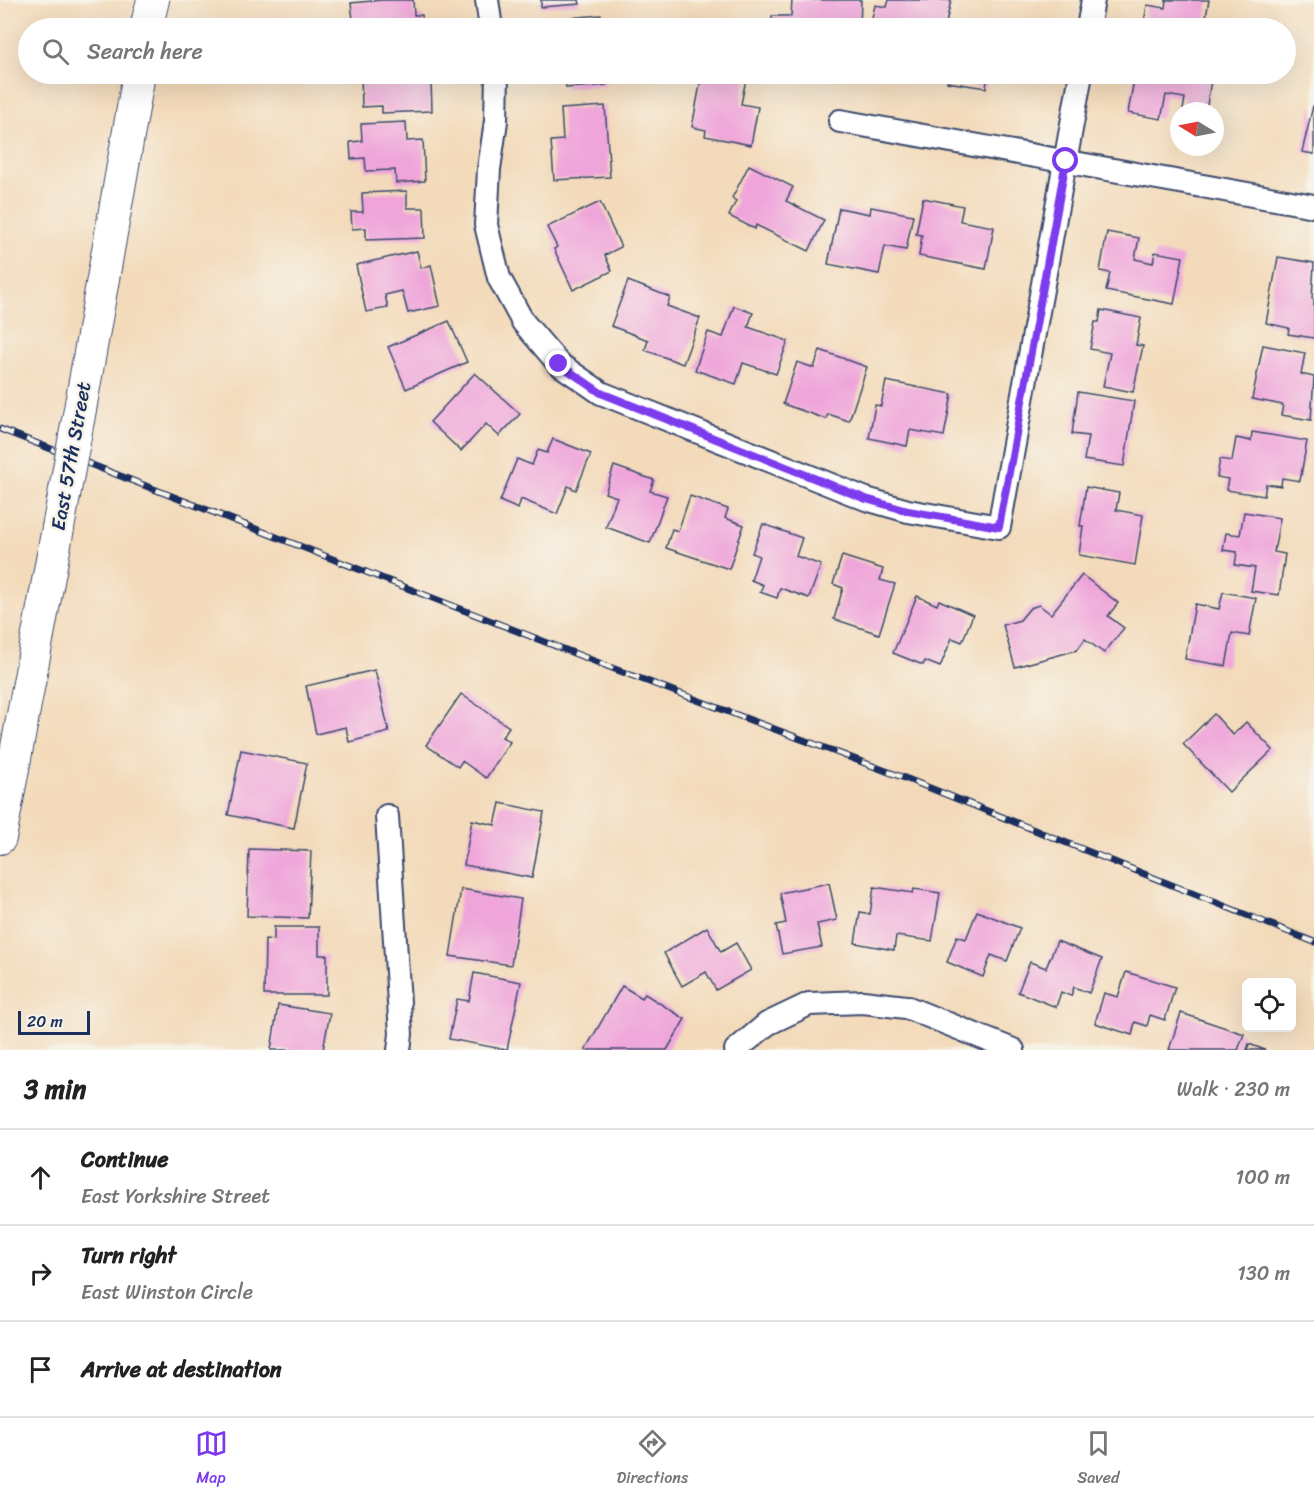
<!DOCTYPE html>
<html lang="en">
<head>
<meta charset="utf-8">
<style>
	:root { --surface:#fff; --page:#f6f6f6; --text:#222; --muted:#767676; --line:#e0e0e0; --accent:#7c3aed }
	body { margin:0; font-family:Sriracha,sans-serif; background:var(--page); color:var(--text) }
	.controls { position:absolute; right:18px; bottom:18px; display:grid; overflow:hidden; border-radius:9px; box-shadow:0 6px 24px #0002 }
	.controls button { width:54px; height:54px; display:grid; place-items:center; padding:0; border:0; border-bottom:2px solid var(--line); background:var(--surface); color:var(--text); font:30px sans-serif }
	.compass { position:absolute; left:1170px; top:102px; width:54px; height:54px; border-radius:50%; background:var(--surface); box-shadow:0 6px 24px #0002; rotate:280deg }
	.scale { position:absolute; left:18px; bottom:15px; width:72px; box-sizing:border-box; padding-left:6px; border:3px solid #1b2f5e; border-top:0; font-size:16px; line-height:21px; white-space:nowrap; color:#1b2f5e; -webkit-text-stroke:4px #f7f3e8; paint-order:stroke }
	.stop { position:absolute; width:18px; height:18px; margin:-14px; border:4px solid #7c3aed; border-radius:50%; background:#fff }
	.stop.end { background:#7c3aed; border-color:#fff; box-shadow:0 2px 6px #0008 }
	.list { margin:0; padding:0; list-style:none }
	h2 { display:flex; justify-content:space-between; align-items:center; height:78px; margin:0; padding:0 24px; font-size:26px }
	h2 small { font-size:20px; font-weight:400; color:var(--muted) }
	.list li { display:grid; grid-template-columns:39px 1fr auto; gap:18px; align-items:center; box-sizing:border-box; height:96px; padding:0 24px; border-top:2px solid var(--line) }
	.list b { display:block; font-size:22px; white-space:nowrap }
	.list p { margin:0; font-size:20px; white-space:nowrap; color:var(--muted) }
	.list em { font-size:20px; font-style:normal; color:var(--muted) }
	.icon { flex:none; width:33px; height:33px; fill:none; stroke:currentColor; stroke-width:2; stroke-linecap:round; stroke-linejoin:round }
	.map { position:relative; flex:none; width:1314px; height:1050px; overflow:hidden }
	.search { position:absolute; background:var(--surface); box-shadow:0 6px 24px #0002; left:18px; right:18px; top:18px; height:66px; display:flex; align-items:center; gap:15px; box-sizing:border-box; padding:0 21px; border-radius:33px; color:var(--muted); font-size:22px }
	.sheet { height:366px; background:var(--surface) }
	nav { display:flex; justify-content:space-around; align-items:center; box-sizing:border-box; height:84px; border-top:2px solid var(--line); background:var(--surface); font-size:16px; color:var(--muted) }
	nav a { display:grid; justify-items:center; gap:3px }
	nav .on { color:var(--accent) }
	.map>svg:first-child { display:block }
	.building { fill:#efa5da }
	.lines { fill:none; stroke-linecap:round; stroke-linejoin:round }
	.minor-casing { stroke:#3b496c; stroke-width:26 }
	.secondary-casing { stroke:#3b496c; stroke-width:34 }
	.minor { stroke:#fff; stroke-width:22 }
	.secondary { stroke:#fff; stroke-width:32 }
	.rail-casing { stroke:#1b2f5e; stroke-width:7 }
	.rail { stroke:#f7f3e8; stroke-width:4.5; stroke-dasharray:14; stroke-linecap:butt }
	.secondary-bridge-casing { stroke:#3b496c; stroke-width:34; stroke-linecap:butt }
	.secondary-bridge { stroke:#fff; stroke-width:32 }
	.route { stroke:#7c3aed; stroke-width:8 }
	.labels { text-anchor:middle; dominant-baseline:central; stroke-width:5; stroke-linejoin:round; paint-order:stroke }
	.street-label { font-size:20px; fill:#1b2f5e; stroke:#f7f3e8 }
</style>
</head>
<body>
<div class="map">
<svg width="1314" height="1050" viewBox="0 0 1314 1050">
	<rect width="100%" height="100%" fill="#f7f3e8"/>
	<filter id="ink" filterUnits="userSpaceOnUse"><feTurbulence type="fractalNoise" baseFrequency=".0167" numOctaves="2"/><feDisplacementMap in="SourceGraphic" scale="12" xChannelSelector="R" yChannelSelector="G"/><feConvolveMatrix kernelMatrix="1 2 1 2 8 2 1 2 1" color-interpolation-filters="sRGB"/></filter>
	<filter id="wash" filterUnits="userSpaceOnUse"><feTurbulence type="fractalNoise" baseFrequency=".008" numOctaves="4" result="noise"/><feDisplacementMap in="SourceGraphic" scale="24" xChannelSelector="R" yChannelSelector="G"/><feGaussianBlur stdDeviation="1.35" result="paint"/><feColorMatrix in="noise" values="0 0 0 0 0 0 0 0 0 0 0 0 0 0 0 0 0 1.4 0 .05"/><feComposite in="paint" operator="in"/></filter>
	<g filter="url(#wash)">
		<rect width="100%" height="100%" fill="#f3daba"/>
		<g id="blocks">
			<g class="building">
				<polygon points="382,0 413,0 414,15 422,15 423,28 354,28 351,3"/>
				<polygon points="541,0 579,0 580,4 541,7"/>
				<polygon points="792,0 861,0 860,28 772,28 772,16 791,16"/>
				<polygon points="889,0 951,0 945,28 870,28 875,5 887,7"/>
				<polygon points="1166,0 1209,0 1204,28 1143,28 1147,5 1165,8"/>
				<polygon points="601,15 602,28 545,28 545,20"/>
				<polygon points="361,74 421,74 421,81 431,81 432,111 382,113 382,106 362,107"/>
				<polygon points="565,74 605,74 606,85 566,88"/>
				<polygon points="702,74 747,74 741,104 758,107 751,145 705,136 706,130 692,127"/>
				<polygon points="948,74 988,74 986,88 947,82"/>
				<polygon points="1135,74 1212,74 1206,111 1183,110 1185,98 1166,95 1161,119 1128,113"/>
				<polygon points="605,106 610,177 554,180 551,141 563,140 561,109"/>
				<polygon points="1313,106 1314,106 1314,154 1302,152"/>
				<polygon points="406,122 407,141 423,140 425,181 396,183 395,170 366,171 365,158 351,159 350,142 362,141 361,124"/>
				<polygon points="749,165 793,187 786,201 824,220 809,251 756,225 755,229 729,216 736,201 732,198"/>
				<polygon points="407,191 407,208 424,208 425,238 366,240 366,228 352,229 351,212 363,212 362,193"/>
				<polygon points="923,198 963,206 960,221 994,227 986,269 919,256 922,235 916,234"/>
				<polygon points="600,202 621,247 605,255 612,271 573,290 554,249 557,247 547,227"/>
				<polygon points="871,207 913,215 906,250 885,246 879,274 828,264 839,208 870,214"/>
				<polygon points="1107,232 1139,238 1135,259 1153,263 1155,252 1183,257 1174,304 1106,291 1110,273 1100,271"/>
				<polygon points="417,251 421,268 431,265 440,306 408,313 402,291 385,295 388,308 366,312 356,265"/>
				<polygon points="1278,257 1314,263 1312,299 1314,300 1314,338 1288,334 1289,328 1266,323"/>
				<polygon points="628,281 670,297 667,306 700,318 683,364 645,350 648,340 611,326"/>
				<polygon points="734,306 753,313 748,327 788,341 776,374 743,363 736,384 695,370 708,332 723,337"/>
				<polygon points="1101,310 1141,318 1136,345 1143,346 1133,392 1103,386 1110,353 1090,349 1095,322 1099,322"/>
				<polygon points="449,321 467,362 406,389 388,347"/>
				<polygon points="1263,345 1305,353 1301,374 1314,377 1311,420 1281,415 1283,405 1252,399"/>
				<polygon points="820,350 867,367 849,421 828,414 826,419 783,404 797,362 814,368"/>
				<polygon points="475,373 520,414 499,436 486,424 461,451 430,422"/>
				<polygon points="886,381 952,394 944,436 910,430 907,446 869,438 875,405 881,406"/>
				<polygon points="1078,392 1134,401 1124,466 1084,460 1088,436 1072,434"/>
				<polygon points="1252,432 1307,441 1300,481 1282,478 1281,486 1266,484 1264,496 1226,490 1228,479 1217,477 1220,459 1232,461 1236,438 1251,441"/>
				<polygon points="553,439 591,454 576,490 568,486 557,514 521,499 518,509 500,501 517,459 532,465 538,450 547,453"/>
				<polygon points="614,466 654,480 650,491 667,496 650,543 606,527 617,497 605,493"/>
				<polygon points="1086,487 1119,493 1116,510 1143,515 1135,565 1079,555 1083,526 1080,526"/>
				<polygon points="690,496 728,509 725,518 744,525 729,569 666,548 672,529 678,531"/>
				<polygon points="1244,512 1280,518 1274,552 1285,554 1279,595 1251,591 1255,568 1235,565 1237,552 1223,550 1226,533 1240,535"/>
				<polygon points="763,524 802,538 796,556 821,565 809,598 780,588 777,598 760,592 763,585 751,580 759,556 752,553"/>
				<polygon points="842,556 883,569 880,580 895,584 879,634 834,619 843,588 833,584"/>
				<polygon points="1082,575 1118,603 1108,616 1124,628 1104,653 1085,639 1077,650 1015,667 1003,625 1020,620 1030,608 1039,605 1051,614"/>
				<polygon points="1223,592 1256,598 1249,636 1232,633 1226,666 1185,659 1195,604 1219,609"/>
				<polygon points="917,596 937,605 939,600 973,615 962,642 952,638 940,667 925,661 923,665 893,653"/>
				<polygon points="375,670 389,732 349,742 346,727 316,734 306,686"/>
				<polygon points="461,694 509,727 502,737 510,742 486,778 462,761 458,767 426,745"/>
				<polygon points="1214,714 1233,735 1246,722 1273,750 1229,792 1183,744"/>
				<polygon points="241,750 307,763 294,828 228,815"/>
				<polygon points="500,803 544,812 532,878 464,865 472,820 495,825"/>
				<polygon points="249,849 311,851 308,918 247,916"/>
				<polygon points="829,883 837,920 817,924 822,947 782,954 776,925 786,923 780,893"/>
				<polygon points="874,887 913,893 914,889 940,893 932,941 896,936 894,950 855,943 860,912 870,914"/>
				<polygon points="461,889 521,899 511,965 450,956"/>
				<polygon points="977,911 1020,928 1007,961 991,955 983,977 947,962 957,936 966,939"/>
				<polygon points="274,927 319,927 319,955 327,955 327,995 264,995 265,939 274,940"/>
				<polygon points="707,927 721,952 736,943 751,970 716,990 706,972 682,986 664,953"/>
				<polygon points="1057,941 1102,959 1089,993 1074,987 1071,996 1061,992 1056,1007 1018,992 1030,962 1046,968"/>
				<polygon points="1126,972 1175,987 1165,1020 1150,1015 1147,1026 1135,1022 1132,1035 1095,1023 1104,993 1118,997"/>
				<polygon points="474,973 521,982 507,1050 449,1039 457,999 469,1001"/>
				<polygon points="622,986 642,998 645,994 685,1019 667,1050 585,1050"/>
				<polygon points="278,1005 330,1013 323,1050 271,1050"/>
				<polygon points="1181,1013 1244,1034 1238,1050 1169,1050"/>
				<polygon points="1249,1044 1265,1050 1247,1050"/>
			</g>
		</g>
	</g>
	<g filter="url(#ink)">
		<use href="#blocks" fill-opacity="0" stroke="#3b496c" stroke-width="1.5"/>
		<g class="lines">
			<defs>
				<g id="minor">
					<polyline points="487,0 491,28"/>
					<polyline points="1088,28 1093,0"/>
					<polyline points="497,74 496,121 489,169 486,225 499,278 523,322 559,364 601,393 866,499 908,511 999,527 1081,74"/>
					<polyline points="840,121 1314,206"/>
					<polyline points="387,816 401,1034 399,1050"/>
					<polyline points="736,1050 767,1024 809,1004 863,1002 906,1007 1013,1050"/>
				</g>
				<g id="secondary">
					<polyline points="146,28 153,0"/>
					<polyline points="81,404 139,74"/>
					<polyline points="0,838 58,528"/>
				</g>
			</defs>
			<use href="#minor" class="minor-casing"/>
			<use href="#secondary" class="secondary-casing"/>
			<use href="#minor" class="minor"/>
			<use href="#secondary" class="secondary"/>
			<defs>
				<polyline id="rail" points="0,429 612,668 910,780 1314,942"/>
			</defs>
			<use href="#rail" class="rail-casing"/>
			<use href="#rail" class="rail"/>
			<defs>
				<polyline id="secondary-bridge" points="58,528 81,404"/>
			</defs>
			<use href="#secondary-bridge" class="secondary-bridge-casing"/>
			<use href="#secondary-bridge" class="secondary-bridge"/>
		</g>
	</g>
	<g class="lines" filter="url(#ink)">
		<polyline class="route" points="559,364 601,393 866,499 908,511 999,527 1066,161"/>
	</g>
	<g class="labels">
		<g class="street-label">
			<text transform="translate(71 456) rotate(-80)">East 57th Street</text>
		</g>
	</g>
</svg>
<div class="controls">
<button><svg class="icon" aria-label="locate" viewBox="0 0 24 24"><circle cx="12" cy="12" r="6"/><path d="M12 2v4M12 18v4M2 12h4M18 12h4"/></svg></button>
</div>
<svg class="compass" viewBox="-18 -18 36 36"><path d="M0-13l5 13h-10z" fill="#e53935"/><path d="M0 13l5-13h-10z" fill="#767676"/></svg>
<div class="scale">20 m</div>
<div class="stop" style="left:1066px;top:161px"></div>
<div class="stop end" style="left:559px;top:364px"></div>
<div class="search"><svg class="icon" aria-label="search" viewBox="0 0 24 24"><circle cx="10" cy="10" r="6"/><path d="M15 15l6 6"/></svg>Search here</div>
</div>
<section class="sheet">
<h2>3 min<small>Walk · 230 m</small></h2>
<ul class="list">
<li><svg class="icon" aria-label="ahead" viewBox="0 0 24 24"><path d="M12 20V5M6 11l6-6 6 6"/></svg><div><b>Continue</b><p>East Yorkshire Street</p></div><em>100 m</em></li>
<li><svg class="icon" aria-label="right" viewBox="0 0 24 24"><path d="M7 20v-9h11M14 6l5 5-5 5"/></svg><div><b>Turn right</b><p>East Winston Circle</p></div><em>130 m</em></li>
<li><svg class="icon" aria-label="arrive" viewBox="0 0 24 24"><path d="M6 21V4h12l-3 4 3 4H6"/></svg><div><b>Arrive at destination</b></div></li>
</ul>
</section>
<nav>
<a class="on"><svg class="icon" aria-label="map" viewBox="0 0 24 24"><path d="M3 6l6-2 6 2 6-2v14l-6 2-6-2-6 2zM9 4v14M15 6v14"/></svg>Map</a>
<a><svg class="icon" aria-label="directions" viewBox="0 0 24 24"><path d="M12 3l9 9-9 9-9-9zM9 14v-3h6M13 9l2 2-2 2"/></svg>Directions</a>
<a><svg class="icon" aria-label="saved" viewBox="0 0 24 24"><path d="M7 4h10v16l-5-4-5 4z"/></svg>Saved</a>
</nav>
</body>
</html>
